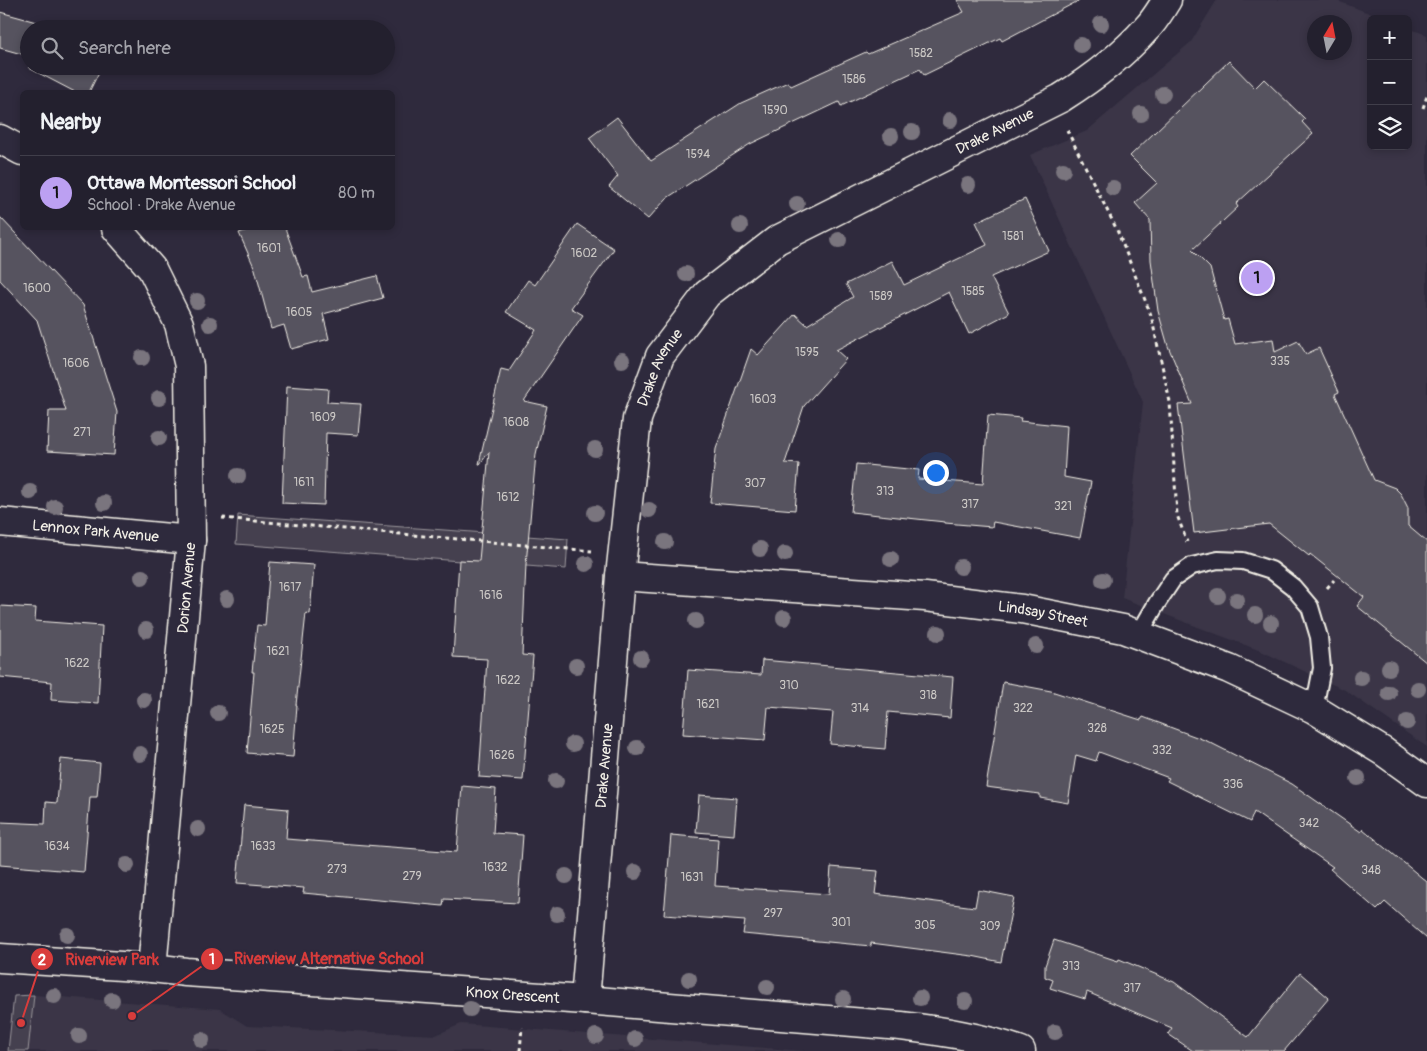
<!DOCTYPE html>
<html lang="en">
<head>
<meta charset="utf-8">
<style>
	:root { --surface:#23202e; --page:#2f2d3a; --text:#f1f3f6; --muted:#a3a3aa; --line:#403e4a; --accent:#bca0f2 }
	body { margin:0; font-family:Pangolin,sans-serif; background:var(--page); color:var(--text) }
	.controls { position:absolute; right:15px; top:15px; display:grid; overflow:hidden; border-radius:8px; box-shadow:0 2px 8px #0003 }
	.controls button { width:45px; height:45px; display:grid; place-items:center; padding:0; border:0; border-bottom:1px solid var(--line); background:var(--surface); color:var(--text); font:25px sans-serif }
	.compass { position:absolute; left:1307px; top:15px; width:45px; height:45px; border-radius:50%; background:var(--surface); box-shadow:0 2px 8px #0003; rotate:10deg }
	.you { position:absolute; left:935px; top:472px; width:18px; height:18px; margin:-12px; border:4px solid #fff; border-radius:50%; background:#1a73e8; box-shadow:0 0 0 8px #1a73e833 }
	.badge { display:grid; place-items:center; width:32px; height:32px; border-radius:50%; background:var(--accent); color:#111; font-size:16px; font-weight:700 }
	.pin { position:absolute; translate:-50% -50%; border:2px solid #fff; box-shadow:0 1px 5px #0006 }
	.list { margin:0; padding:0; list-style:none }
	h2 { display:flex; justify-content:space-between; align-items:center; height:65px; margin:0; padding:0 20px; font-size:21px }
	h2 small { font-size:16px; font-weight:400; color:var(--muted) }
	.list li { display:grid; grid-template-columns:32px 1fr auto; gap:15px; align-items:center; box-sizing:border-box; height:75px; padding:0 20px; border-top:1px solid var(--line) }
	.list b { display:block; font-size:19px; white-space:nowrap }
	.list p { margin:0; font-size:16px; white-space:nowrap; color:var(--muted) }
	.list em { font-size:16px; font-style:normal; color:var(--muted) }
	.icon { flex:none; width:28px; height:28px; fill:none; stroke:currentColor; stroke-width:2; stroke-linecap:round; stroke-linejoin:round }
	.map { position:relative; flex:none; width:1427px; height:1051px; overflow:hidden }
	.search { position:absolute; background:var(--surface); box-shadow:0 2px 8px #0003; left:20px; top:20px; width:375px; height:55px; display:flex; align-items:center; gap:12px; box-sizing:border-box; padding:0 18px; border-radius:28px; color:var(--muted); font-size:19px }
	.panel { position:absolute; background:var(--surface); box-shadow:0 2px 8px #0003; left:20px; top:90px; width:375px; height:140px; border-radius:8px }
	.map>svg:first-child { display:block }
	.built { fill:#3b3647; fill-rule:evenodd }
	.green { fill:#454050; stroke:#9c989c }
	.building { fill:#56525f; stroke:#f4f1e8 }
	.lines { fill:none; stroke-linecap:round; stroke-linejoin:round }
	.service-casing { stroke:#f4f1e8; stroke-width:20 }
	.minor-casing { stroke:#f4f1e8; stroke-width:31 }
	.path { stroke:#f4f1e8; stroke-width:3; stroke-dasharray:4 4; stroke-linecap:butt }
	.service { stroke:#2f2a3d; stroke-width:16 }
	.minor { stroke:#2f2a3d; stroke-width:28 }
	.tree { fill:#7a757e }
	.labels { text-anchor:middle; dominant-baseline:central; stroke-width:4.5; stroke-linejoin:round; paint-order:stroke }
	.number-label { font-size:12px; fill:#ccc9c6 }
	.street-label { font-size:15px; fill:#f4f1e8; stroke:#2f2a3d }
	.leader { fill:none; stroke:#d93c3b; stroke-width:2 }
	.callout-dot { fill:#d93c3b; stroke:#2f2a3d; stroke-width:2 }
	.mark-label { font-size:15px; text-anchor:middle; font-weight:bold; fill:#fff }
	.callout-label { font-size:16px; text-anchor:middle; font-weight:bold; fill:#d93c3b; stroke:#2f2a3d; stroke-width:4.5; stroke-linejoin:round; paint-order:stroke }
</style>
</head>
<body>
<div class="map">
<svg width="1427" height="1051" viewBox="0 0 1427 1051">
	<rect width="100%" height="100%" fill="#2f2a3d"/>
	<filter id="ink" filterUnits="userSpaceOnUse"><feTurbulence type="fractalNoise" baseFrequency=".02" numOctaves="2"/><feDisplacementMap in="SourceGraphic" scale="10" xChannelSelector="R" yChannelSelector="G"/><feConvolveMatrix kernelMatrix="1 2 1 2 8 2 1 2 1" color-interpolation-filters="sRGB"/></filter>
	<g filter="url(#ink)">
		<g class="built">
			<path d="M1217 0H1335L1384 19H1371V146H1408V28L1427 35V747L1345 690 1261 651 1122 598 1143 402 1030 155 1087 131 1191 42ZM1314 22H1344V52H1314Z"/>
			<polygon points="34,995 220,1009 247,1026 436,1035 461,1024 804,1051 28,1051"/>
		</g>
		<g class="green">
			<polygon points="238,515 568,539 566,569 236,544"/>
			<polygon points="34,995 28,1051 8,1051 14,996"/>
		</g>
		<g class="building">
			<polygon points="957,0 1080,0 1002,41 1000,38 924,75 920,69 841,106 839,102 750,144 667,198 648,219 609,187 618,176 589,138 617,117 651,161 741,103 788,82 791,86 866,52 868,54 964,12"/>
			<polygon points="0,12 40,23 51,29 29,29 29,56 0,48"/>
			<polygon points="1229,61 1255,88 1264,79 1305,119 1302,122 1313,134 1236,204 1238,207 1192,250 1210,268 1224,320 1228,319 1235,344 1273,339 1275,352 1298,341 1306,354 1319,348 1339,392 1335,394 1374,480 1395,488 1401,494 1408,508 1408,526 1427,542 1427,663 1357,606 1364,597 1310,554 1309,556 1269,524 1194,533 1178,405 1192,404 1168,346 1158,311 1151,260 1150,220 1135,203 1157,183 1130,156"/>
			<polygon points="30,66 102,66 89,92 75,92 29,68"/>
			<polygon points="1025,199 1049,251 991,277 1009,313 969,334 949,292 836,350 846,359 804,406 785,463 799,464 795,510 710,503 716,449 751,349 758,355 795,314 807,325 853,297 846,284 892,261 904,285 987,245 976,222"/>
			<polygon points="0,217 83,305 117,412 114,455 47,451 49,411 66,411 37,320 0,280"/>
			<polygon points="577,224 614,249 571,308 583,315 524,401 547,406 536,454 526,564 522,655 533,656 523,780 479,777 487,659 453,657 459,560 479,561 489,452 480,464 479,464 501,369 509,371 536,330 506,312 528,280 535,285"/>
			<polygon points="253,228 285,228 303,277 308,276 312,292 377,276 383,298 323,314 329,339 291,349 284,325 271,329 255,269 239,233"/>
			<polygon points="287,386 328,389 327,402 361,404 358,435 326,433 324,505 282,503"/>
			<polygon points="988,415 1021,418 1020,421 1067,426 1064,477 1091,482 1080,538 993,522 992,527 945,523 945,522 851,512 856,464 919,470 918,479 983,484"/>
			<polygon points="270,562 314,565 310,614 306,613 296,705 297,705 293,757 247,753 254,672 252,672 257,625 265,626"/>
			<polygon points="0,606 36,608 35,621 102,626 98,703 51,700 52,682 0,677"/>
			<polygon points="762,660 953,677 950,718 888,712 885,749 830,744 833,712 768,707 765,740 683,734 688,670 761,675"/>
			<polygon points="1003,682 1051,691 1141,720 1143,717 1207,741 1292,784 1361,832 1363,829 1427,882 1427,939 1385,902 1377,910 1330,869 1333,867 1254,812 1250,822 1167,781 1169,778 1099,752 1096,761 1076,755 1068,803 1040,798 1040,794 986,787"/>
			<polygon points="61,759 100,763 97,797 90,797 84,872 0,865 0,822 45,824 46,802 57,803"/>
			<polygon points="462,786 496,789 493,833 523,835 518,903 444,899 443,906 303,893 304,888 237,883 244,805 288,809 286,839 457,852"/>
			<polygon points="699,795 737,798 734,835 696,832"/>
			<polygon points="671,835 718,839 715,886 829,894 831,867 878,871 875,894 975,907 978,890 1014,897 1001,962 972,956 871,943 871,946 743,934 745,921 664,915"/>
			<polygon points="1054,940 1118,961 1119,959 1174,982 1248,1037 1300,973 1329,998 1284,1051 1193,1051 1168,1034 1172,1028 1087,992 1085,999 1050,988 1053,980 1045,977 1045,966"/>
		</g>
		<g class="lines">
			<defs>
				<polyline id="service" points="1139,634 1157,603 1173,579 1192,566 1218,560 1243,561 1271,570 1293,587 1310,607 1319,637 1322,668 1314,709"/>
				<g id="minor">
					<polyline points="0,139 22,151"/>
					<polyline points="116,228 152,269 179,324 189,366 191,540 152,968"/>
					<path id="s1" d="M0 522 191 540"/>
					<path id="s2" d="M620 576 925 597 1022 609 1123 629 1229 669 1314 709 1384 752 1427 783"/>
					<path id="s3" d="M0 958 152 968 186 972 585 1000 901 1026C942 1031 982 1037 1021 1051"/>
					<path id="s4" d="M585 1000 620 576 637 419 660 356 707 294 777 240 1061 98C1093 78 1122 56 1147 28 1155 20 1161 9 1167 0"/>
				</g>
			</defs>
			<use href="#service" class="service-casing"/>
			<use href="#minor" class="minor-casing"/>
			<g class="path">
				<polyline points="1423,108 1427,96"/>
				<polyline points="1067,130 1117,230 1151,315 1170,402 1177,515 1187,542"/>
				<polyline points="222,518 592,551"/>
				<polyline points="1327,588 1334,580"/>
				<polyline points="520,1051 522,1027"/>
			</g>
			<use href="#service" class="service"/>
			<use href="#minor" class="minor"/>
		</g>
		<g class="tree">
			<circle cx="1101" cy="24" r="8"/>
			<circle cx="1081" cy="45" r="8"/>
			<circle cx="1163" cy="94" r="8"/>
			<circle cx="1141" cy="114" r="8"/>
			<circle cx="950" cy="120" r="8"/>
			<circle cx="912" cy="132" r="8"/>
			<circle cx="891" cy="136" r="8"/>
			<circle cx="1063" cy="170" r="8"/>
			<circle cx="968" cy="185" r="8"/>
			<circle cx="1113" cy="188" r="8"/>
			<circle cx="797" cy="204" r="8"/>
			<circle cx="740" cy="226" r="8"/>
			<circle cx="839" cy="240" r="8"/>
			<circle cx="686" cy="274" r="8"/>
			<circle cx="197" cy="301" r="8"/>
			<circle cx="210" cy="324" r="8"/>
			<circle cx="142" cy="358" r="8"/>
			<circle cx="622" cy="360" r="8"/>
			<circle cx="159" cy="398" r="8"/>
			<circle cx="159" cy="438" r="8"/>
			<circle cx="595" cy="449" r="8"/>
			<circle cx="238" cy="476" r="8"/>
			<circle cx="30" cy="492" r="8"/>
			<circle cx="104" cy="503" r="8"/>
			<circle cx="55" cy="507" r="8"/>
			<circle cx="649" cy="510" r="8"/>
			<circle cx="595" cy="513" r="8"/>
			<circle cx="665" cy="542" r="8"/>
			<circle cx="760" cy="549" r="8"/>
			<circle cx="785" cy="554" r="8"/>
			<circle cx="891" cy="559" r="8"/>
			<circle cx="586" cy="564" r="8"/>
			<circle cx="961" cy="567" r="8"/>
			<circle cx="142" cy="577" r="8"/>
			<circle cx="1103" cy="580" r="8"/>
			<circle cx="1218" cy="596" r="8"/>
			<circle cx="227" cy="599" r="8"/>
			<circle cx="1237" cy="600" r="8"/>
			<circle cx="1255" cy="615" r="8"/>
			<circle cx="784" cy="618" r="8"/>
			<circle cx="696" cy="621" r="8"/>
			<circle cx="1271" cy="623" r="8"/>
			<circle cx="146" cy="630" r="8"/>
			<circle cx="938" cy="633" r="8"/>
			<circle cx="1036" cy="646" r="8"/>
			<circle cx="641" cy="658" r="8"/>
			<circle cx="576" cy="666" r="8"/>
			<circle cx="1389" cy="668" r="8"/>
			<circle cx="1361" cy="678" r="8"/>
			<circle cx="1418" cy="689" r="8"/>
			<circle cx="1389" cy="693" r="8"/>
			<circle cx="144" cy="700" r="8"/>
			<circle cx="218" cy="713" r="8"/>
			<circle cx="1407" cy="722" r="8"/>
			<circle cx="573" cy="744" r="8"/>
			<circle cx="637" cy="748" r="8"/>
			<circle cx="140" cy="754" r="8"/>
			<circle cx="1358" cy="778" r="8"/>
			<circle cx="556" cy="781" r="8"/>
			<circle cx="198" cy="829" r="8"/>
			<circle cx="127" cy="865" r="8"/>
			<circle cx="635" cy="872" r="8"/>
			<circle cx="566" cy="876" r="8"/>
			<circle cx="557" cy="914" r="8"/>
			<circle cx="67" cy="935" r="8"/>
			<circle cx="689" cy="979" r="8"/>
			<circle cx="767" cy="987" r="8"/>
			<circle cx="54" cy="996" r="8"/>
			<circle cx="920" cy="998" r="8"/>
			<circle cx="843" cy="999" r="8"/>
			<circle cx="112" cy="1000" r="8"/>
			<circle cx="965" cy="1001" r="8"/>
			<circle cx="470" cy="1009" r="8"/>
			<circle cx="1055" cy="1032" r="8"/>
			<circle cx="79" cy="1036" r="8"/>
			<circle cx="596" cy="1036" r="8"/>
			<circle cx="635" cy="1039" r="8"/>
			<circle cx="202" cy="1040" r="8"/>
		</g>
	</g>
	<g class="labels">
		<g class="number-label">
			<text x="921" y="53">1582</text>
			<text x="854" y="79">1586</text>
			<text x="775" y="110">1590</text>
			<text x="698" y="154">1594</text>
			<text x="1013" y="236">1581</text>
			<text x="269" y="248">1601</text>
			<text x="584" y="253">1602</text>
			<text x="37" y="288">1600</text>
			<text x="973" y="291">1585</text>
			<text x="881" y="296">1589</text>
			<text x="299" y="312">1605</text>
			<text x="807" y="352">1595</text>
			<text x="1280" y="361">335</text>
			<text x="76" y="363">1606</text>
			<text x="763" y="399">1603</text>
			<text x="323" y="417">1609</text>
			<text x="516" y="422">1608</text>
			<text x="82" y="432">271</text>
			<text x="304" y="482">1611</text>
			<text x="755" y="483">307</text>
			<text x="885" y="491">313</text>
			<text x="508" y="497">1612</text>
			<text x="970" y="504">317</text>
			<text x="1063" y="506">321</text>
			<text x="290" y="587">1617</text>
			<text x="491" y="595">1616</text>
			<text x="278" y="651">1621</text>
			<text x="77" y="663">1622</text>
			<text x="508" y="680">1622</text>
			<text x="789" y="685">310</text>
			<text x="928" y="695">318</text>
			<text x="708" y="704">1621</text>
			<text x="860" y="708">314</text>
			<text x="1023" y="708">322</text>
			<text x="1097" y="728">328</text>
			<text x="272" y="729">1625</text>
			<text x="1162" y="750">332</text>
			<text x="502" y="755">1626</text>
			<text x="1233" y="784">336</text>
			<text x="1309" y="823">342</text>
			<text x="57" y="846">1634</text>
			<text x="263" y="846">1633</text>
			<text x="495" y="867">1632</text>
			<text x="337" y="869">273</text>
			<text x="1371" y="870">348</text>
			<text x="412" y="876">279</text>
			<text x="692" y="877">1631</text>
			<text x="773" y="913">297</text>
			<text x="841" y="922">301</text>
			<text x="925" y="925">305</text>
			<text x="990" y="926">309</text>
			<text x="1071" y="966">313</text>
			<text x="1132" y="988">317</text>
		</g>
		<g class="street-label">
			<text stroke="none"><textPath href="#s4" startOffset="1060">Drake Avenue</textPath></text>
			<text stroke="none"><textPath href="#s4" startOffset="640">Drake Avenue</textPath></text>
			<text stroke="none"><textPath href="#s1" startOffset="96">Lennox Park Avenue</textPath></text>
			<text transform="translate(187 588) rotate(-85)">Dorion Avenue</text>
			<text stroke="none"><textPath href="#s2" startOffset="425">Lindsay Street</textPath></text>
			<text stroke="none"><textPath href="#s4" startOffset="235">Drake Avenue</textPath></text>
			<text stroke="none"><textPath href="#s3" startOffset="514">Knox Crescent</textPath></text>
		</g>
	</g>
	<path class="leader" d="M132 1016L212 959M21 1023L42 959"/>
	<g class="callout-dot">
		<circle cx="132" cy="1016" r="5"/>
		<circle cx="21" cy="1023" r="5"/>
		<circle cx="212" cy="959" r="12"/>
		<circle cx="42" cy="959" r="12"/>
	</g>
	<g class="mark-label">
		<text x="212" y="964">1</text>
		<text x="42" y="965">2</text>
	</g>
	<g class="callout-label">
		<text x="329" y="964">Riverview Alternative School</text>
		<text x="112" y="965">Riverview Park</text>
	</g>
</svg>
<div class="controls">
<button>+</button>
<button>−</button>
<button><svg class="icon" aria-label="layers" viewBox="0 0 24 24"><path d="M12 4l9 5-9 5-9-5zM3 14l9 5 9-5"/></svg></button>
</div>
<svg class="compass" viewBox="-18 -18 36 36"><path d="M0-13l5 13h-10z" fill="#e53935"/><path d="M0 13l5-13h-10z" fill="#a3a3aa"/></svg>
<div class="you"></div>
<div class="pin badge" style="left:1257px;top:278px">1</div>
<div class="search"><svg class="icon" aria-label="search" viewBox="0 0 24 24"><circle cx="10" cy="10" r="6"/><path d="M15 15l6 6"/></svg>Search here</div>
<section class="panel">
<h2>Nearby<small></small></h2>
<ul class="list">
<li><span class="badge">1</span><div><b>Ottawa Montessori School</b><p>School · Drake Avenue</p></div><em>80 m</em></li>
</ul>
</section>
</div>
</body>
</html>
